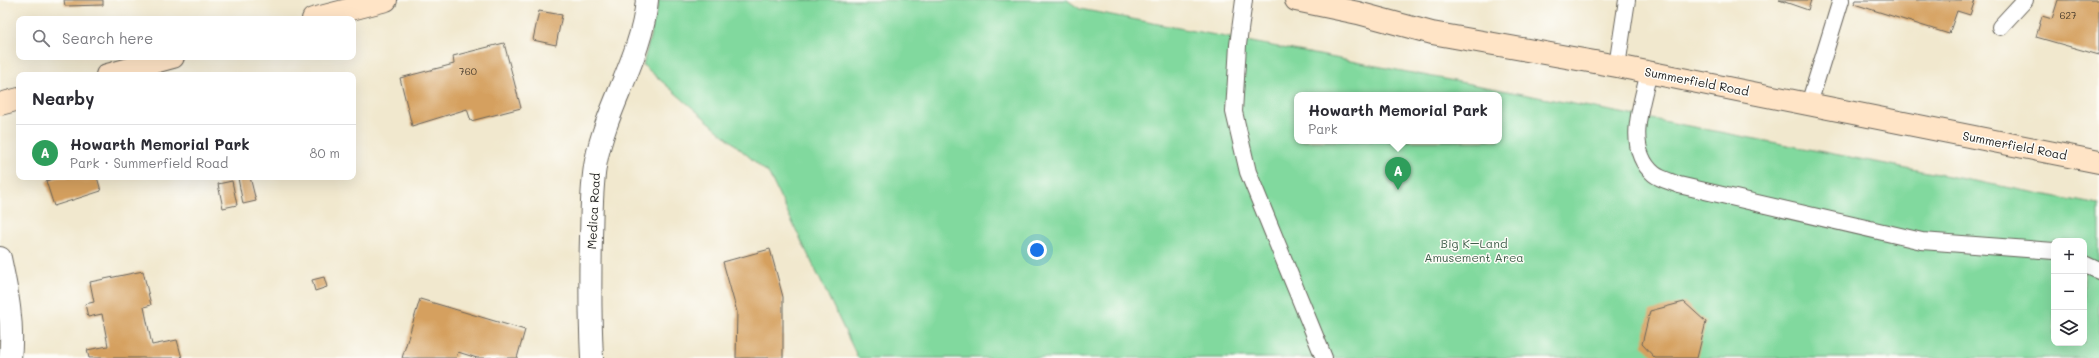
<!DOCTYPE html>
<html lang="en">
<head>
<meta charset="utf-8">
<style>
	:root { --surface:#fff; --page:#f2f2f3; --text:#2b2b33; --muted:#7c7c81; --line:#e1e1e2; --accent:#b5179e }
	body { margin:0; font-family:Mali,sans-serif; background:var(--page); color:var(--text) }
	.controls { position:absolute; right:12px; bottom:12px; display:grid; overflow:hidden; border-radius:8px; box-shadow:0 4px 16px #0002 }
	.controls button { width:36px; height:36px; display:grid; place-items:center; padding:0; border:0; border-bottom:1px solid var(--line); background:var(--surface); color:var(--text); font:20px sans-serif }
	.you { position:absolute; left:1037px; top:250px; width:14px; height:14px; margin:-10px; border:3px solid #fff; border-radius:50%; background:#1a73e8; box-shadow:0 0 0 6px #1a73e833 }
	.badge { display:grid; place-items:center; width:26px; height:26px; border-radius:50%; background:var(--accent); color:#fff; font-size:13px; font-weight:700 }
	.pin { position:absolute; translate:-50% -33px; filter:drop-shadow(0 1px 2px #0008) }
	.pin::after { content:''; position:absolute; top:21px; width:14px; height:12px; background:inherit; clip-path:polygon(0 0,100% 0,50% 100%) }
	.popup { position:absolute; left:1294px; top:92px; width:208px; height:52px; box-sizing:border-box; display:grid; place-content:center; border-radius:8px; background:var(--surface); filter:drop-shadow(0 1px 3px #0005); font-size:13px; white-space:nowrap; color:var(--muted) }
	.popup b { font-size:15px; color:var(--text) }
	.popup::after { content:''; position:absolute; left:50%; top:100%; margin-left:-8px; border:8px solid transparent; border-top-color:var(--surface) }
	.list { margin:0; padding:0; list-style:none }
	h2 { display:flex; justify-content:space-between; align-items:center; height:52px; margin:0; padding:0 16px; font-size:17px }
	h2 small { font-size:13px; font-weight:400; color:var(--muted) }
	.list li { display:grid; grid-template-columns:26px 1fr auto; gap:12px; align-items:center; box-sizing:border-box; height:56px; padding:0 16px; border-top:1px solid var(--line) }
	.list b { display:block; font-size:15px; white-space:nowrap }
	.list p { margin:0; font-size:13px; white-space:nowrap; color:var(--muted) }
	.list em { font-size:13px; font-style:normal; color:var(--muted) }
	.icon { flex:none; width:22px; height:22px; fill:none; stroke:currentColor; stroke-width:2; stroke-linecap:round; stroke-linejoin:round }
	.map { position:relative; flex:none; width:2099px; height:358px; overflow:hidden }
	.search { position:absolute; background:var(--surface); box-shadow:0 4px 16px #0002; left:16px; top:16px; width:340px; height:44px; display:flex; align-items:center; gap:10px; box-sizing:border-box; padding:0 14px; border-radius:8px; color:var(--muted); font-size:15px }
	.panel { position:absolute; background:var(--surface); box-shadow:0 4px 16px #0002; left:16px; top:72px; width:340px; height:108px; border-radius:8px }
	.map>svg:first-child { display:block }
	.green { fill:#81d99e; stroke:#4e7a5d; fill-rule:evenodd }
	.building { fill:#d5a05f }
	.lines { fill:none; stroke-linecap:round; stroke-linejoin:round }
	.lane-casing { stroke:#67635a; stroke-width:18 }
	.street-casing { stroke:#67635a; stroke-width:24 }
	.secondary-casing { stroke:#67635a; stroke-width:24 }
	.lane { stroke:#fff; stroke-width:16 }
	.street { stroke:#fff; stroke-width:22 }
	.secondary { stroke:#ffe4c6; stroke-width:22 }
	.labels { text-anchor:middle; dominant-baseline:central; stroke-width:3; stroke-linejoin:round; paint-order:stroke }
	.number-label { font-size:10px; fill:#4a3d2d }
	.street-label { font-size:12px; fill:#1c1c1c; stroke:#fdfcf7 }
	.park-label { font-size:12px; fill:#3f5e4a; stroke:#fdfcf7 }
</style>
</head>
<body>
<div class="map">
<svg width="2099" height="358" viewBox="0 0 2099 358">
	<rect width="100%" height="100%" fill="#fdfcf7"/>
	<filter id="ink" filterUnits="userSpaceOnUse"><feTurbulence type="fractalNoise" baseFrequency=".025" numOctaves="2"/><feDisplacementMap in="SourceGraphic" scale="8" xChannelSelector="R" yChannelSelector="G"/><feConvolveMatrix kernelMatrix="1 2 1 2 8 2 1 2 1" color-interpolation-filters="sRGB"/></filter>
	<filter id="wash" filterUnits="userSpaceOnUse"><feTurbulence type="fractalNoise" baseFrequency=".012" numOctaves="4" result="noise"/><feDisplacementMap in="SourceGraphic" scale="16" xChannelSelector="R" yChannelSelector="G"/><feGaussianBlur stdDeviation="0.9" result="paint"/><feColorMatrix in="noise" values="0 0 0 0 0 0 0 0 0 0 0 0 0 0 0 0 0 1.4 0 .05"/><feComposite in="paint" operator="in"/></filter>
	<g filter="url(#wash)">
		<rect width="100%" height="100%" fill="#f1e8ce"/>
		<path class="green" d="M659 0H1067L1080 9 2099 205V358H858L769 174 643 65ZM1297 95H1499V141H1297ZM2054 241H2084V343H2054Z"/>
		<g id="blocks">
			<g class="building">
				<polygon points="64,0 103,0 103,5 65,6"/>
				<polygon points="1779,0 1811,0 1808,10"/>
				<polygon points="1856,0 1975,0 1970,15 1957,11 1949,34 1854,4"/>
				<polygon points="2058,0 2099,0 2099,55 2036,37 2042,16 2052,19"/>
				<polygon points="539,11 562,15 556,45 533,40"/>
				<polygon points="504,43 521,108 471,121 467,109 412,126 400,78 454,64 453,56"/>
				<polygon points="59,177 97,177 101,191 54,206 46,181"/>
				<polygon points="242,177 250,177 256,201 243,204 238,178"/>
				<polygon points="232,181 237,205 223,208 218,184"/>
				<polygon points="770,249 783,297 783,358 736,358 737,312 723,262"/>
				<polygon points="143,271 151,305 144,307 152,345 177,340 182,358 89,358 87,350 108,346 102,314 88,317 85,304 94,302 90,282"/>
				<polygon points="324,277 327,287 315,291 312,280"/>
				<polygon points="420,299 525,330 517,358 477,358 458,352 456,358 402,358"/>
				<polygon points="1684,302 1706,322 1697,358 1655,358 1642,344 1650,311"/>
			</g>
		</g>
	</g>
	<g filter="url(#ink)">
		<use href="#blocks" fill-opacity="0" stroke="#67635a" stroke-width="1"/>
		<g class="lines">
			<defs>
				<g id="lane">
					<polyline points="1244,0 1238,45 1234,112 1248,172 1324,358"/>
					<polyline points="2000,27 2025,0"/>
					<polyline points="1617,66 1627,0"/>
					<path d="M1649 72C1642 103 1624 149 1654 174 1660 179 1672 182 1679 185L1922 241 2054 251"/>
					<polyline points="1809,104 1841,0"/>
					<polyline points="2084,264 2099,271"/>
				</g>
				<g id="street">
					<path d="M0 258C7 291 14 325 10 358"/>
					<path d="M592 358C590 317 590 277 591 237 592 212 591 186 596 161 607 105 642 57 647 0"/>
				</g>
				<g id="secondary">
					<polyline points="1296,0 1358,13 1432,33 1617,66 2099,162"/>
					<polyline points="313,19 386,0"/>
					<polyline points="107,75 173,57"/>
					<polyline points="0,104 19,99"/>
				</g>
			</defs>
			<use href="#lane" class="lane-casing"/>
			<use href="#street" class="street-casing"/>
			<use href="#secondary" class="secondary-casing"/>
			<use href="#lane" class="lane"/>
			<use href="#street" class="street"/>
			<use href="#secondary" class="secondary"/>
		</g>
	</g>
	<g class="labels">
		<g class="number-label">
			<text x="2068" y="15">627</text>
			<text x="468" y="71">760</text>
		</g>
		<g class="street-label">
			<text transform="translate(1697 81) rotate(11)">Summerfield Road</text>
			<text transform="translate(2015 145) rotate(11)">Summerfield Road</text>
			<text transform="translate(593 211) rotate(-87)">Medica Road</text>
		</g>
		<g class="park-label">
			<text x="1474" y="243">Big K–Land<tspan x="1474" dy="14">Amusement Area</tspan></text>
		</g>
	</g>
</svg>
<div class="controls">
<button>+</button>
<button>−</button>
<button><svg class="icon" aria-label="layers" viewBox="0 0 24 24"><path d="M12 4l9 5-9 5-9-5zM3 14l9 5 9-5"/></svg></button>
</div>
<div class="you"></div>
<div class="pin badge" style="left:1398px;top:190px;background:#2e9e5b">A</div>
<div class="popup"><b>Howarth Memorial Park</b>Park</div>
<div class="search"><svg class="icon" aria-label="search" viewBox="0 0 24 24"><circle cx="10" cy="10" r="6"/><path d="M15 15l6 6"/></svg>Search here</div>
<section class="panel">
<h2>Nearby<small></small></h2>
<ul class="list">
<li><span class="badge" style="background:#2e9e5b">A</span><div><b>Howarth Memorial Park</b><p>Park · Summerfield Road</p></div><em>80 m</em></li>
</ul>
</section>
</div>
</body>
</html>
